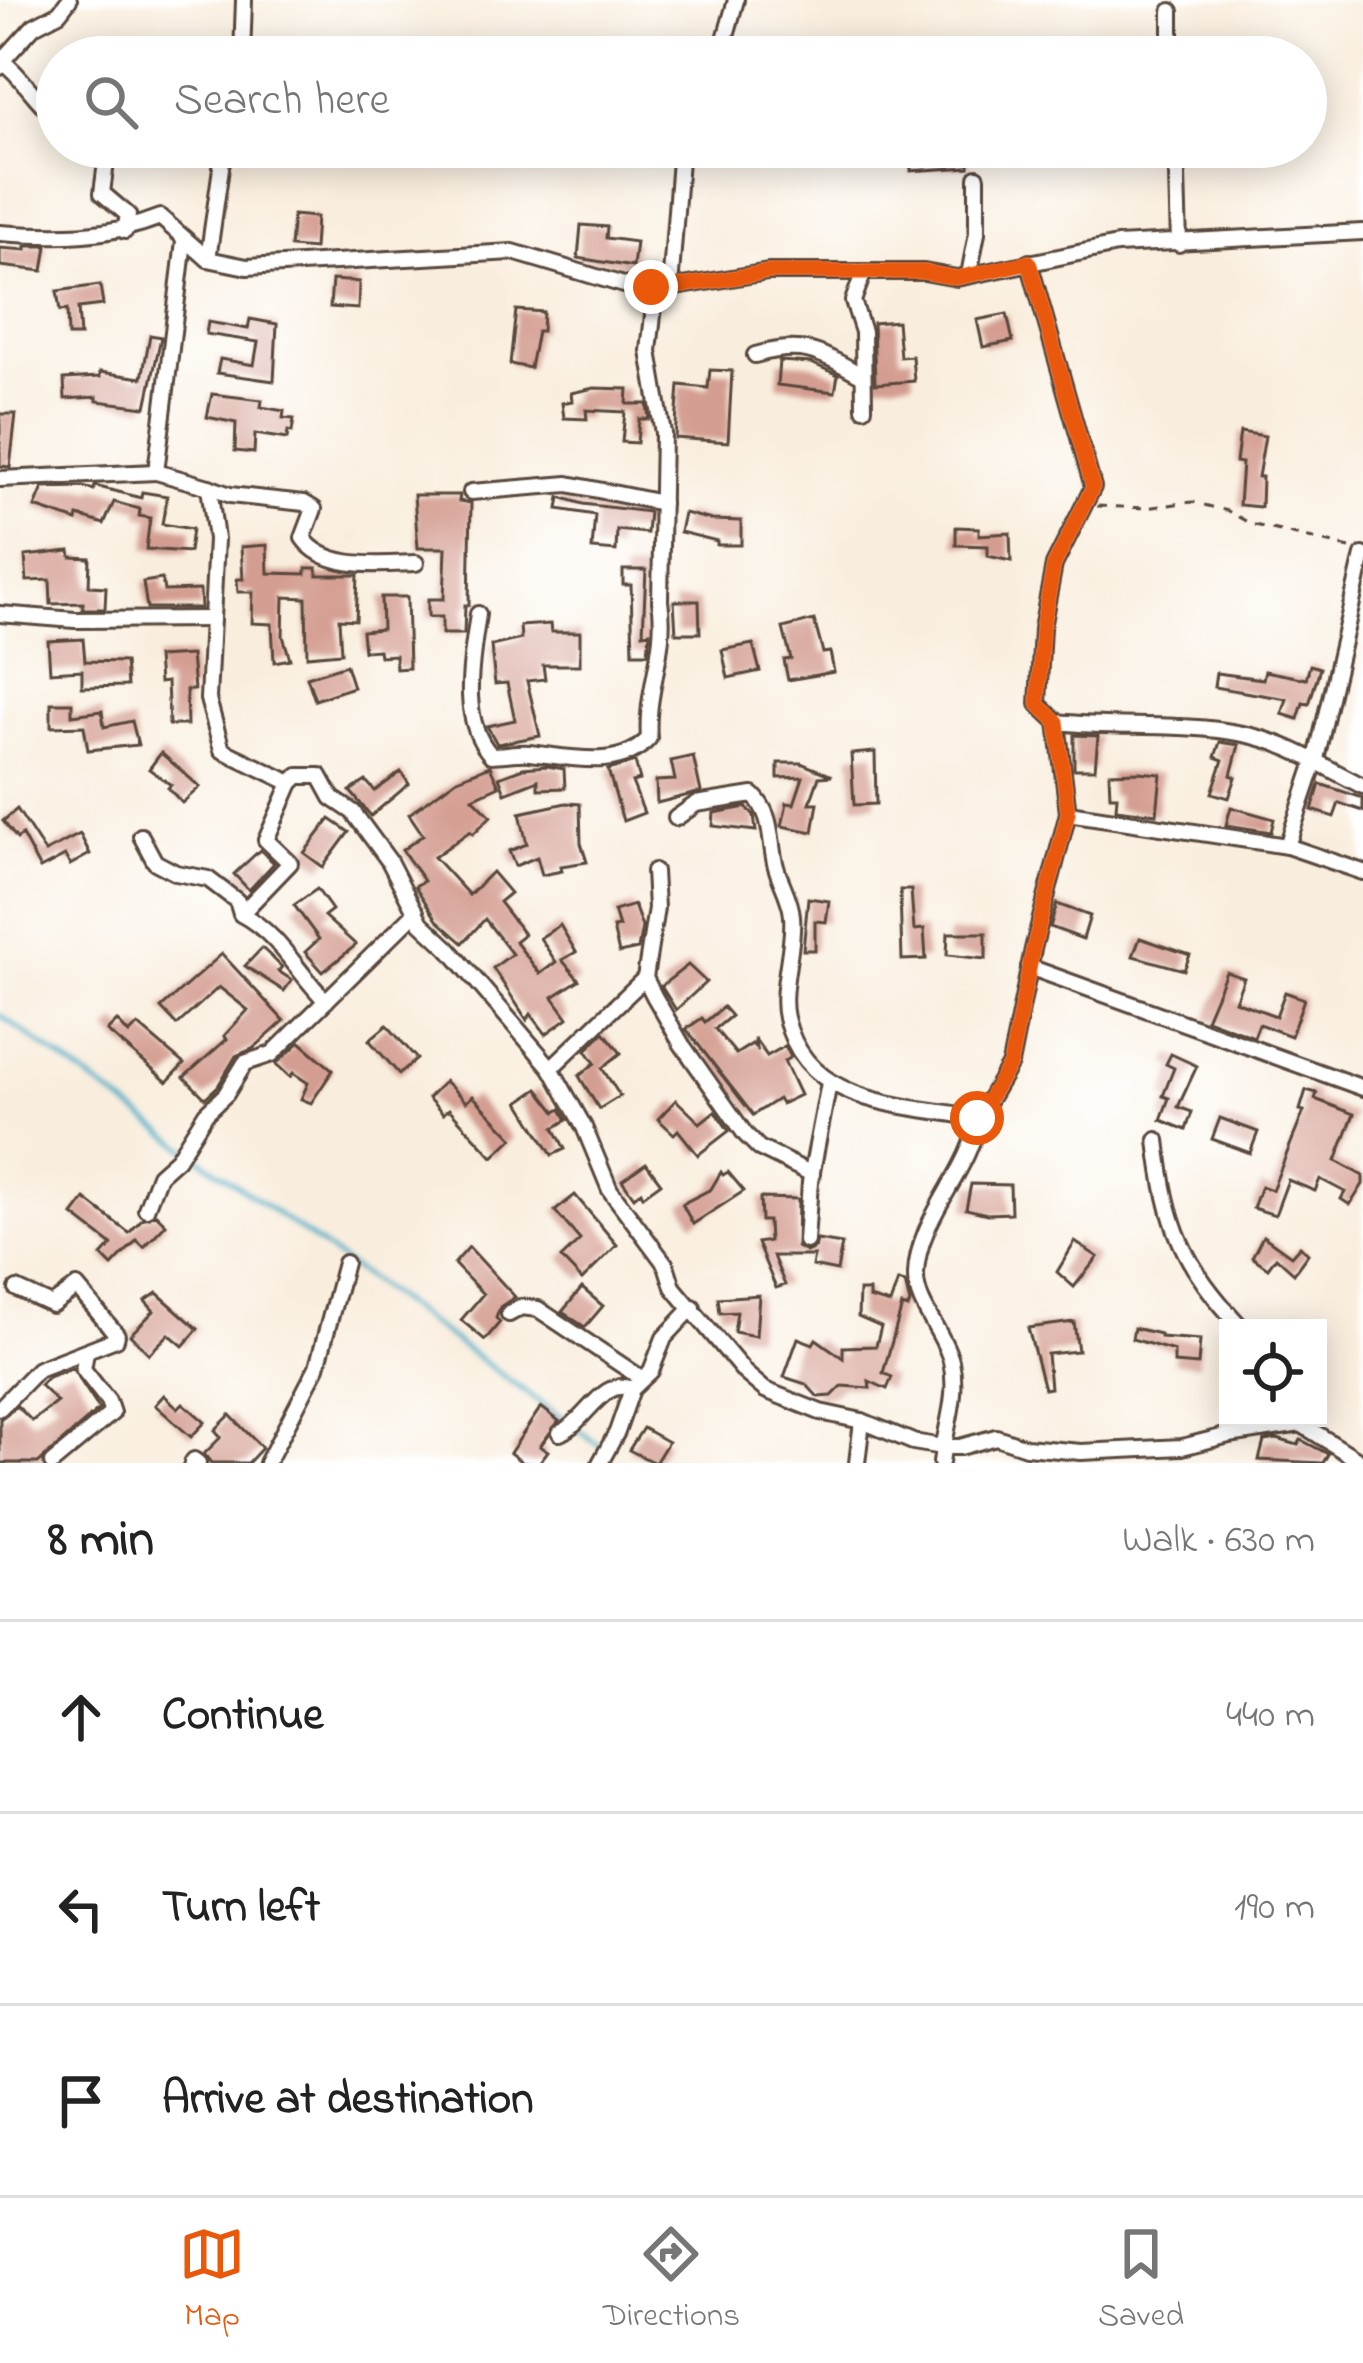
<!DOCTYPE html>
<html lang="en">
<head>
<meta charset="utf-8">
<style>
	:root { --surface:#fff; --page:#f6f6f6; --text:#222; --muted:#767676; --line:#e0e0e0; --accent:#ea580c }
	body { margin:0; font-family:"Indie Flower",sans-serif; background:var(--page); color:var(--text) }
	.controls { position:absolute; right:36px; bottom:36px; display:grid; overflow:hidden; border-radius:0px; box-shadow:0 6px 30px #0003 }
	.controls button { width:108px; height:108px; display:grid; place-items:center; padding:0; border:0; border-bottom:3px solid var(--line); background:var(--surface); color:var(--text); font:60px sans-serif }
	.stop { position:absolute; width:36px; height:36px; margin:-27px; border:9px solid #ea580c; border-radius:50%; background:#fff }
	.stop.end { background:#ea580c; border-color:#fff; box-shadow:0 3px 12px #0008 }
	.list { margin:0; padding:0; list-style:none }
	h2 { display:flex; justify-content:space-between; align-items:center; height:156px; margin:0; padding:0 48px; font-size:51px }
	h2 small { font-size:39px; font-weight:400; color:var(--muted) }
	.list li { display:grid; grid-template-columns:78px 1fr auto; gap:36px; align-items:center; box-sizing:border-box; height:192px; padding:0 48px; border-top:3px solid var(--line) }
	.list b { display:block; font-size:45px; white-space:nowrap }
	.list em { font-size:39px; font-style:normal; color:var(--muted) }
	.icon { flex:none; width:66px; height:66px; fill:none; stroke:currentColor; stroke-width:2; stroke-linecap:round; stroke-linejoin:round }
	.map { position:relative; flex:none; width:1363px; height:1463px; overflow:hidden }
	.search { position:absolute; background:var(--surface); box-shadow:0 6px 30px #0003; left:36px; right:36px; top:36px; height:132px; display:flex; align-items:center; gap:30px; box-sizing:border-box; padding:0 42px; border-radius:66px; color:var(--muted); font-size:45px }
	.sheet { height:732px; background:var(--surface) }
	nav { display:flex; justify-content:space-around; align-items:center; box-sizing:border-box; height:168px; border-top:3px solid var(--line); background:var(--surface); font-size:33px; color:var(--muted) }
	nav a { display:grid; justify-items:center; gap:6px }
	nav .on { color:var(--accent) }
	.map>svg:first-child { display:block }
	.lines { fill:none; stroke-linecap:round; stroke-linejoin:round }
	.stream { stroke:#47aec7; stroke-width:4.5 }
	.building { fill:#d49d91 }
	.minor-casing { stroke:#58473b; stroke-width:20 }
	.path { stroke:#58473b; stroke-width:3; stroke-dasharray:9 9; stroke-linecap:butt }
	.minor { stroke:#fff; stroke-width:14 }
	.route { stroke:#ea580c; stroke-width:15 }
</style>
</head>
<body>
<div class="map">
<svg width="1363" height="1463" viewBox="0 0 1363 1463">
	<rect width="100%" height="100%" fill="#fff"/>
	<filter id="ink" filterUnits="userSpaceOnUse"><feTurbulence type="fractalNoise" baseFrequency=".00833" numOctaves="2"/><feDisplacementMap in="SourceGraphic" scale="24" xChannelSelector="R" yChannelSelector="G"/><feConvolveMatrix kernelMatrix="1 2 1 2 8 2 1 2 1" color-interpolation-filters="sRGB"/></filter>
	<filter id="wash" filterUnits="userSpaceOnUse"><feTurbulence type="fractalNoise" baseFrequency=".004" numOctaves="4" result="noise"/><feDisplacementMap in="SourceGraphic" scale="48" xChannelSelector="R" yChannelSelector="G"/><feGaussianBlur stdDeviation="2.7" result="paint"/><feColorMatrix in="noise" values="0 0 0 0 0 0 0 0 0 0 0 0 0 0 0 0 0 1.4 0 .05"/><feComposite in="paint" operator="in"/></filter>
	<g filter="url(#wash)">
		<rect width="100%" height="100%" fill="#f9eede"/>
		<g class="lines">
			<polyline class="stream" points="0,1015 602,1447"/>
		</g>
		<g id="blocks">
			<g class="building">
				<polygon points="911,147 969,147 969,167 911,171"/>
				<polygon points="293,215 316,217 314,249 290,247"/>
				<polygon points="581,225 607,227 606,238 636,242 633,267 578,258"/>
				<polygon points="26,246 47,246 43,271 0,266 0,248 26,250"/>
				<polygon points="332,280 359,282 358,309 330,307"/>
				<polygon points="100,285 103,305 78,308 80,336 68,336 67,310 60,311 57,291"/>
				<polygon points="516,310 543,312 542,331 537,331 530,368 510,364"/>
				<polygon points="1007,314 1013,341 983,347 977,320"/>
				<polygon points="250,319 277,324 274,381 217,373 220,359 254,365 258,342 206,334 208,322 248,329"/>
				<polygon points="897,321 900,357 912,356 914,381 875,384 873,323"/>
				<polygon points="150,335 161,337 146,407 97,401 97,397 65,399 64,379 100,377 100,372 142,378"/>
				<polygon points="779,361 811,363 838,375 835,392 777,385"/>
				<polygon points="710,370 732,371 728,442 675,438 679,385 708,388"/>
				<polygon points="594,388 628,389 627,404 647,404 649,419 639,419 637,443 622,442 625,412 586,410 587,419 564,418 562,403 572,401 571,393"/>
				<polygon points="212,394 262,400 261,407 284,411 283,418 294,419 292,432 288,431 287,439 255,434 254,453 235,451 236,423 207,417"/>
				<polygon points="0,414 16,414 10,467 0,466"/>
				<polygon points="1240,432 1265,436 1258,477 1262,477 1261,507 1239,505 1242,463 1236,462"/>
				<polygon points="95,486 141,498 142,492 167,496 162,524 192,529 189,552 146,549 150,518 139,516 140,509 114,502 104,524 78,516 77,521 35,507 43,488 83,487 94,490"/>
				<polygon points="414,495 460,495 459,501 471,503 469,605 465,605 464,634 442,634 442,617 428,617 428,599 444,599 446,548 418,548"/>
				<polygon points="560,497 583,504 649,512 647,533 617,530 616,551 592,549 595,515 558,509"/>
				<polygon points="684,513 712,520 741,521 741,545 717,545 717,541 680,532"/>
				<polygon points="956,527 979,528 979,535 1010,533 1011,561 988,556 988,546 956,545"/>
				<polygon points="267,545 268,573 306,574 306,568 317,568 317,575 358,575 356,620 339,619 341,653 307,656 306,598 284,597 283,636 290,659 274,662 272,624 252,623 253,592 238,592 237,579 243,579 241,547"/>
				<polygon points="70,551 71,557 90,558 89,586 106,587 105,609 83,609 83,603 51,604 50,580 27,581 25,556"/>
				<polygon points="623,570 646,570 643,633 650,632 648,653 633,653 631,585 623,585"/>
				<polygon points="162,579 164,591 200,590 201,608 147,608 143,582"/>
				<polygon points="381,597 407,597 409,668 396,669 395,655 380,656 379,650 364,651 362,631 382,629"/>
				<polygon points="674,601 699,601 700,633 676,633"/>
				<polygon points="814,620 823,653 830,652 834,672 788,680 784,660 791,659 783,628"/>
				<polygon points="550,624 551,632 580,632 580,665 543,665 545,679 527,681 540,736 497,744 487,726 515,720 507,683 495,684 491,646 521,639 520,626"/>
				<polygon points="83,639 85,661 125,662 127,686 82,687 82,670 50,672 48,641"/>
				<polygon points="753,644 760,671 728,678 722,650"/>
				<polygon points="191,655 194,690 186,690 187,725 169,725 167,682 159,683 157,657"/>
				<polygon points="346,665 353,687 315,700 307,677"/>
				<polygon points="1310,665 1320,668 1309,704 1303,703 1298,719 1282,714 1287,699 1214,687 1216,673 1263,679 1265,671 1306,679"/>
				<polygon points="51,703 72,703 72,715 102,711 104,727 132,721 138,745 88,750 84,726 51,727"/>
				<polygon points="1074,735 1098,736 1095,769 1074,769"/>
				<polygon points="1220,742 1239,745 1231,775 1236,777 1229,798 1212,793 1223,760 1215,757"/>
				<polygon points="875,752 876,804 854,805 851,754"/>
				<polygon points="161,753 200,787 182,803 168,788 171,785 149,769"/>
				<polygon points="693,756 701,792 657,803 656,781 675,780 671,761"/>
				<polygon points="635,762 640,780 632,782 644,813 623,821 608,770"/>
				<polygon points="778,763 801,763 832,776 819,777 810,803 818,803 813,832 782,826 787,803 794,804 803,777 778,778"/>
				<polygon points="490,766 499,786 473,798 491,816 473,834 470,831 434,857 469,895 492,872 510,893 499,902 524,934 515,941 540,974 556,962 540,938 560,925 576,952 562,960 579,980 553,997 568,1018 546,1034 531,1014 527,1020 493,968 512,954 485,919 463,943 437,920 415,886 424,881 402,850 423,835 409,814 457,779"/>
				<polygon points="547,766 564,769 565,788 538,789 538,780 505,793 499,777 523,768"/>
				<polygon points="401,772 409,784 371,816 350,791 366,781 375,791"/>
				<polygon points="1139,772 1161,774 1157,814 1116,809 1117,796 1110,796 1109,773"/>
				<polygon points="1320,784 1363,798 1363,811 1339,803 1334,817 1312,810"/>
				<polygon points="566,803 580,804 581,843 587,862 561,866 562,871 542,875 537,857 515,866 509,851 527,844 520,813"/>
				<polygon points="746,807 754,815 756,831 713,826 714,813"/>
				<polygon points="1231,807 1274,819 1271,832 1226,825"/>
				<polygon points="17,809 45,852 80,834 90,854 70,865 65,856 40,869 22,835 17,839 3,821"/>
				<polygon points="330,819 349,832 323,867 304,853"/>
				<polygon points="260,850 274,863 249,890 234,874"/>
				<polygon points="317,889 332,910 324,916 356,945 323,972 305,952 319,939 294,905"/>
				<polygon points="900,890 911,890 914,930 924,929 926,959 902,960"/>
				<polygon points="808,898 829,901 826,922 815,921 815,950 803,950"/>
				<polygon points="1057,904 1090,916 1083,939 1050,927"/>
				<polygon points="634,905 642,927 638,949 619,953 613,928 619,927 614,911"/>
				<polygon points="948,933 986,933 986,959 947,955"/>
				<polygon points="1140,938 1190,955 1184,970 1133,956"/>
				<polygon points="262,948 282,967 278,971 292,980 284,991 245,966"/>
				<polygon points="222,954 284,1021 254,1048 236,1056 218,1086 205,1098 184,1077 227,1039 224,1036 248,1010 219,987 177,1025 161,1008"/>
				<polygon points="688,965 706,982 676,1010 661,986"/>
				<polygon points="1226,972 1244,978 1235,1001 1276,1016 1285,992 1304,999 1291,1036 1259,1024 1254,1037 1206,1019"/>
				<polygon points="723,1007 731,1016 715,1029 736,1054 752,1044 756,1048 754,1038 767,1056 785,1046 791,1057 784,1061 800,1095 781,1104 778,1099 753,1115 686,1029 702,1018 705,1022"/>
				<polygon points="117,1021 129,1034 138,1025 184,1064 167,1082 107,1031"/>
				<polygon points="387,1025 417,1059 399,1074 369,1040"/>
				<polygon points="604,1032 621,1053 602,1068 620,1096 599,1109 579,1076 595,1063 586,1050"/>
				<polygon points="300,1042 333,1070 311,1103 301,1099 308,1083 293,1073 290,1077 276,1064"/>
				<polygon points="1171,1054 1197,1066 1178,1107 1192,1112 1186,1130 1161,1120 1169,1098 1163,1096 1174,1068 1166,1064"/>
				<polygon points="445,1081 466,1102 473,1096 513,1138 493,1157 449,1109 443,1114 428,1098"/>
				<polygon points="538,1089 556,1112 561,1109 567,1120 554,1128 565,1149 552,1155 519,1102"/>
				<polygon points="1306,1090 1317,1093 1315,1099 1354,1114 1336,1161 1363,1176 1363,1184 1350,1205 1341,1199 1345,1192 1320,1179 1315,1191 1288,1180 1275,1215 1253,1208 1261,1186 1272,1190 1304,1111 1300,1110"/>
				<polygon points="676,1100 700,1123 715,1111 729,1131 698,1155 678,1130 674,1134 658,1119"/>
				<polygon points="1220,1118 1258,1132 1250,1153 1212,1139"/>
				<polygon points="646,1163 661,1183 643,1196 641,1191 634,1197 622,1180"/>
				<polygon points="721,1172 723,1175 728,1172 744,1191 693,1224 682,1204 711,1189"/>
				<polygon points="971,1184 1010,1185 1011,1213 987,1214 966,1209"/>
				<polygon points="575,1195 617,1245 582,1280 561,1258 580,1240 555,1211"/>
				<polygon points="760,1198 798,1199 797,1247 806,1252 815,1248 817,1240 842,1244 837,1271 812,1266 814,1256 773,1256 785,1285 776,1288 757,1243 769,1241 768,1221 761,1221"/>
				<polygon points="85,1199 129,1233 142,1219 156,1214 166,1224 144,1247 137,1240 112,1266 102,1256 112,1245 73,1215"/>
				<polygon points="1263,1236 1291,1256 1300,1246 1308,1254 1294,1273 1276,1257 1268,1268 1252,1257"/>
				<polygon points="1075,1242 1098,1257 1074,1287 1057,1272"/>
				<polygon points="469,1247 515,1297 500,1307 496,1318 500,1322 485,1340 461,1320 483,1294 454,1264"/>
				<polygon points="898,1281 905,1283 910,1303 908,1308 902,1306 883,1373 892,1377 887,1389 869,1381 870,1388 842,1386 832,1396 818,1397 806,1384 784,1377 798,1338 813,1344 816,1339 843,1358 843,1347 876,1346 881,1327 858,1317 859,1291 869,1291 869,1298 890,1304"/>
				<polygon points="582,1288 603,1306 585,1327 562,1312"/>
				<polygon points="157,1293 198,1329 183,1346 169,1334 149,1354 130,1335 154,1311 145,1301"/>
				<polygon points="759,1295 756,1336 734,1332 737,1312 720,1313 718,1298"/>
				<polygon points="1074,1322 1078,1351 1047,1354 1050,1388 1044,1389 1028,1328"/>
				<polygon points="1134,1328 1160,1334 1160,1337 1200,1340 1198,1365 1174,1363 1174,1351 1132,1339"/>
				<polygon points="72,1368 99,1409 38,1463 0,1463 0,1419 17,1406 32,1421 57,1402 40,1385 48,1377"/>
				<polygon points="164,1395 178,1408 183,1403 205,1422 191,1437 155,1405"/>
				<polygon points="541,1407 559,1421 540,1446 548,1451 539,1463 523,1463 510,1453"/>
				<polygon points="230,1415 262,1448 248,1463 211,1463 204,1454 221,1437 215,1430"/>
				<polygon points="643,1428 668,1442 655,1463 629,1450"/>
				<polygon points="1277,1439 1298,1445 1301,1440 1328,1454 1323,1463 1259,1460 1264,1441"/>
			</g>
		</g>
	</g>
	<g filter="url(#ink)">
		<use href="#blocks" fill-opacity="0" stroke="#58473b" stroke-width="3"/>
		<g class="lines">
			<defs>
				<g id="minor">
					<polyline points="242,57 244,0"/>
					<polyline points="720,57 736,0"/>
					<polyline points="1171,57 1171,11"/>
					<polyline points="2,61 34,26 59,13 69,0"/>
					<path d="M0 67 2 61C24 77 35 102 57 117"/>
					<polyline points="108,147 102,193 128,215 125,231"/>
					<polyline points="681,147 670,288 768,272 924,272 957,278 1117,245 1363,232"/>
					<path d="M0 233C55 237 108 238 160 217L208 259 247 267 513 252 627 286 651 287 655 297 649 351 663 433 660 601C668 649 645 691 649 738 621 771 569 757 530 753 517 752 504 755 491 755 458 719 472 658 478 614"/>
					<polyline points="184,241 156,472 209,487 216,539 208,699 222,750 291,783"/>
					<polyline points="1179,244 1177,175 1181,147"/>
					<polyline points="208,259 224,147"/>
					<polyline points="863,274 853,301 863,332 864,408"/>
					<polyline points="969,275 977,233 977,177"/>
					<path d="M755 355C803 341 818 351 861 375"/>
					<polyline points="0,479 156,472"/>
					<path d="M209 487 230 495 304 503 314 509 303 538C326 571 380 564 416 563"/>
					<polyline points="471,492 568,484 662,503"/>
					<polyline points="0,614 75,620 212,619"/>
					<path d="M1057 722C1119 729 1182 722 1243 734 1287 742 1324 767 1363 786"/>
					<polyline points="1068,813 1287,846 1363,872"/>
					<path d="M676 818 696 804 753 795C773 815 769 837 775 863 779 881 791 898 792 916 795 946 779 989 786 1018 807 1108 906 1104 978 1118 970 1173 917 1218 916 1275 915 1305 944 1332 951 1361 959 1398 945 1427 941 1463"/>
					<path d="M141 836 155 862 176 873 208 879 237 901 241 914C280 935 296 971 326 1001"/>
					<polyline points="1287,846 1316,759 1363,555"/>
					<polyline points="654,871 656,908 645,978 654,996 681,1043 745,1134 759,1148 812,1174"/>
					<polyline points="241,914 290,863 266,840 291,783 298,776 320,776 332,798 353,812 389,861 421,923 449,949 551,1068 584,1127 610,1190 666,1265 673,1287 745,1373 765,1390 820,1412 862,1421 913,1442 943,1447 960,1447 996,1437 1026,1447 1081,1452 1182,1447 1229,1435 1301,1424 1363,1463"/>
					<polyline points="1029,967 1363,1088"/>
					<polyline points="551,1068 645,978"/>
					<polyline points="978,1118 1010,1064 1033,949 1068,813 1057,722 1038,704 1042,628 1054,565 1093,487 1029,262"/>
					<path d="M1157 1140C1167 1227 1182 1264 1242 1328"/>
					<polyline points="146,1209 159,1175 177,1159 206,1113 226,1094 245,1063 272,1054 416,912"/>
					<polyline points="806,1241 810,1182 829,1083"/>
					<polyline points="509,1314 521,1307 538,1309 641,1378"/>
					<polyline points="0,1408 38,1369 116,1339 117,1335 77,1287 52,1305 17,1289"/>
					<path d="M560 1433C585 1423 603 1376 632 1389"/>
					<polyline points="52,1463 112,1413 108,1401 83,1369 86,1353"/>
					<polyline points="192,1463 194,1460 198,1463"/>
					<polyline points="267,1463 317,1367 345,1263"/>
					<polyline points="600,1463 617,1432 632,1389 651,1371 664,1338 693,1307"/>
					<polyline points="857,1463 862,1421"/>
				</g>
			</defs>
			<use href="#minor" class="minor-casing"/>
			<polyline class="path" points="1097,506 1145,508 1192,502 1228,511 1251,524 1350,548"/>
			<use href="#minor" class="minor"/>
		</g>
	</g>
	<g class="lines" filter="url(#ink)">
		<polyline class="route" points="651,287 656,298 670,288 768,272 924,272 957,278 1029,262 1093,487 1054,565 1042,628 1038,704 1057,722 1068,813 1033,949 1010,1064 977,1118"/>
	</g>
</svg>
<div class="controls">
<button><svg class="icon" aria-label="locate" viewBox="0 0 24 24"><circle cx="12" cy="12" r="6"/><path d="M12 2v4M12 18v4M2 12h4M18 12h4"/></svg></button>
</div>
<div class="stop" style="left:977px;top:1118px"></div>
<div class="stop end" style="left:651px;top:287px"></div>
<div class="search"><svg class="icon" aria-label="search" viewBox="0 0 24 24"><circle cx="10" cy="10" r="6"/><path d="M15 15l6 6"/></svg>Search here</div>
</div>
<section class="sheet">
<h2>8 min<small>Walk · 630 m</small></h2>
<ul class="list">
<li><svg class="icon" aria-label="ahead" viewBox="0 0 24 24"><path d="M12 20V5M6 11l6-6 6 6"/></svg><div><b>Continue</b></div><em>440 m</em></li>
<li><svg class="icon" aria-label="left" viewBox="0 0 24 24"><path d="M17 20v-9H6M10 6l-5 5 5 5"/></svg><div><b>Turn left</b></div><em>190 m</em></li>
<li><svg class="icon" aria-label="arrive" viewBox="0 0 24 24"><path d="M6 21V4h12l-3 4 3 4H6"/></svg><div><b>Arrive at destination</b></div></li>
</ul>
</section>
<nav>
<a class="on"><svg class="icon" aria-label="map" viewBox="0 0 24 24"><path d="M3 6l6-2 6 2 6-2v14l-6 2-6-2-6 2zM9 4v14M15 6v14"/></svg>Map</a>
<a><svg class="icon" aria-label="directions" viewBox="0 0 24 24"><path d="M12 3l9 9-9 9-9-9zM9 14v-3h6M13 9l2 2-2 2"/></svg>Directions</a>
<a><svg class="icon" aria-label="saved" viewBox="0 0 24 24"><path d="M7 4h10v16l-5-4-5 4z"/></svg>Saved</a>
</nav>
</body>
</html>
